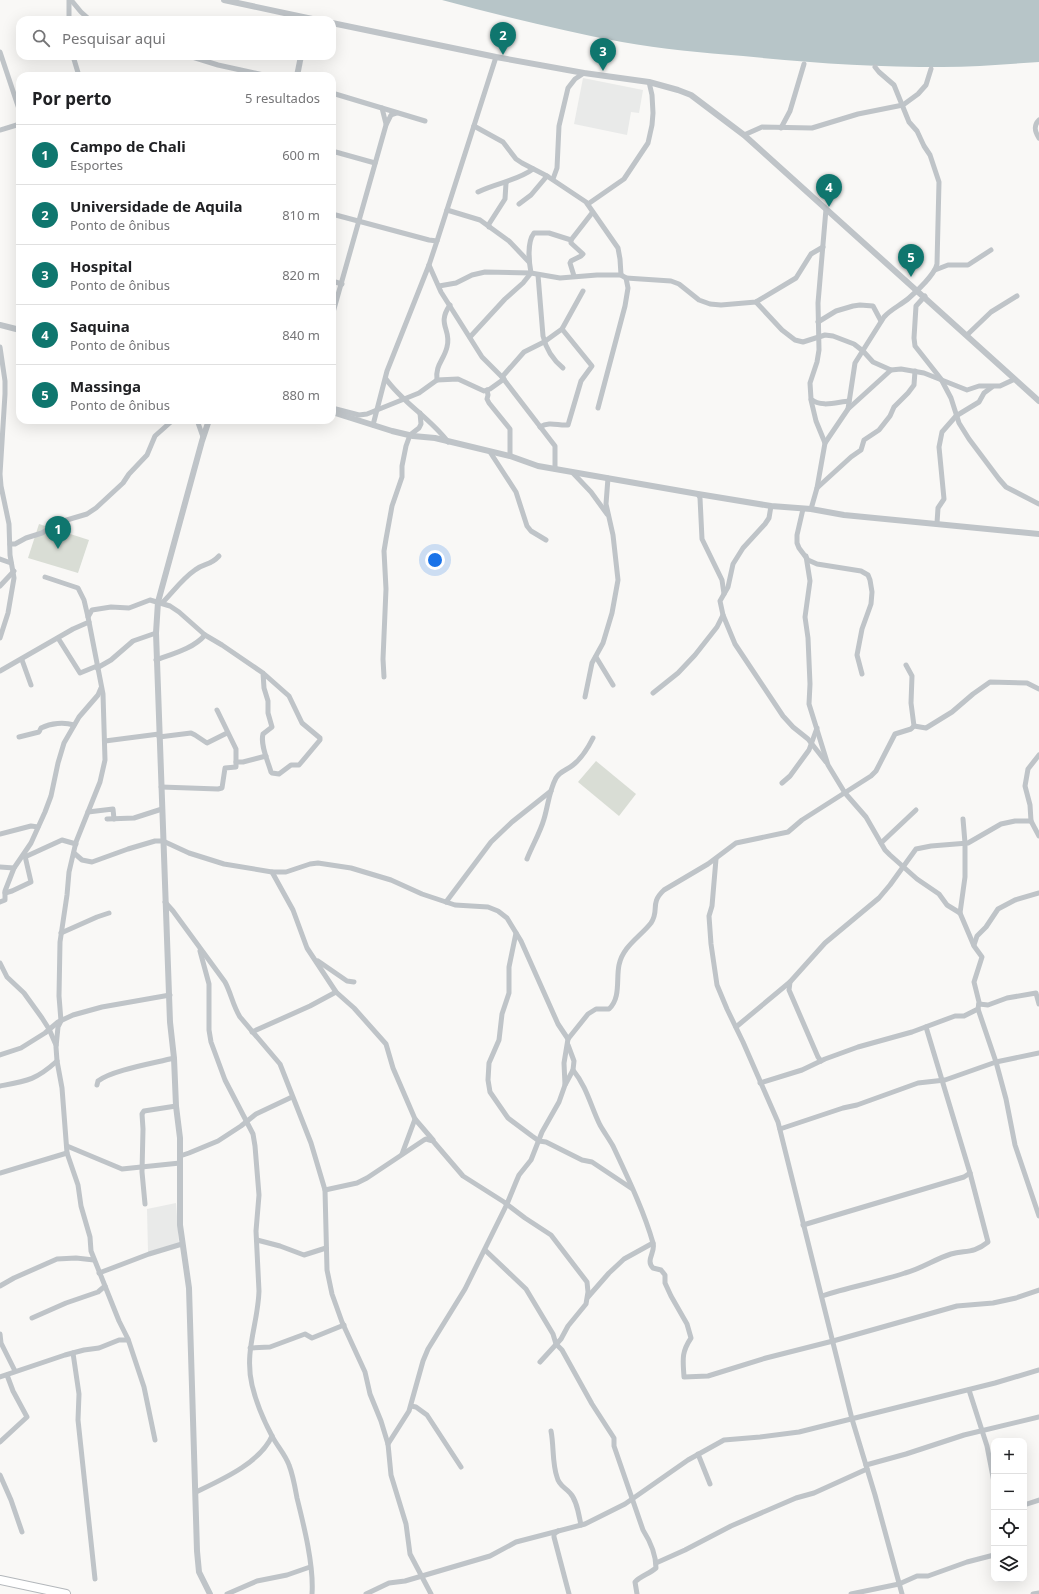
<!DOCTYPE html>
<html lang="pt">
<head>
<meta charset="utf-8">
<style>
	:root { --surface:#fff; --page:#f6f6f6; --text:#202124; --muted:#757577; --line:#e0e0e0; --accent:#0f766e }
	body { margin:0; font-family:"Noto Sans",sans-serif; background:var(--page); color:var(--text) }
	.controls { position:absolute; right:12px; bottom:12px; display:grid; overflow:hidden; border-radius:8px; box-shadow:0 4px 16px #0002 }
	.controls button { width:36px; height:36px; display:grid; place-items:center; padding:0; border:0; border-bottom:1px solid var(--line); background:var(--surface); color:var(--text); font:20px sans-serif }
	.you { position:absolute; left:435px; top:560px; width:14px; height:14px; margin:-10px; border:3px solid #fff; border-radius:50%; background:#1a73e8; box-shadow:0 0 0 6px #1a73e833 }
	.badge { display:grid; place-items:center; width:26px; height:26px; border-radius:50%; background:var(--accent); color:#fff; font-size:13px; font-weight:700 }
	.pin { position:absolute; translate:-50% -33px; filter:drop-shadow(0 1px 2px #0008) }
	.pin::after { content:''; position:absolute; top:21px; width:14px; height:12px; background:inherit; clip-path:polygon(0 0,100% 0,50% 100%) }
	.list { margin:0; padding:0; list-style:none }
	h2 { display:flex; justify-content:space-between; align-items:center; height:52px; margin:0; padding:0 16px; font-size:17px }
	h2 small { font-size:13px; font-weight:400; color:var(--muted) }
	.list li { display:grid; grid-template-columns:26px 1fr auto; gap:12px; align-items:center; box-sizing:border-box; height:60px; padding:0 16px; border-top:1px solid var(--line) }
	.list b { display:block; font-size:15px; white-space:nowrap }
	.list p { margin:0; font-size:13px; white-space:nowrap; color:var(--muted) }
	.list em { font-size:13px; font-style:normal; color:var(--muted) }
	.icon { flex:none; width:22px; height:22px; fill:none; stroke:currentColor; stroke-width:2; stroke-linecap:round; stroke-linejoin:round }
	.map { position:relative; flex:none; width:1039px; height:1594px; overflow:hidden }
	.search { position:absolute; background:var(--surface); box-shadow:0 4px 16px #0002; left:16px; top:16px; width:320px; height:44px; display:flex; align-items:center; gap:10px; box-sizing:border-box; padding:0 14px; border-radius:12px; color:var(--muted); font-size:15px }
	.panel { position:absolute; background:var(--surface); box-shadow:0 4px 16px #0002; left:16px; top:72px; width:320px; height:352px; border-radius:12px }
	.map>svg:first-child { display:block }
	.built { fill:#e9eae9 }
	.green { fill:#d9ddd5 }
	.water { fill:#b7c5c8 }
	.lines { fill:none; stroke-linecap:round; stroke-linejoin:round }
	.trunk-casing { stroke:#b3b7bb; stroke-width:10 }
	.minor { stroke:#bfc4c8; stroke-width:5 }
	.tertiary { stroke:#bfc4c8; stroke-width:6 }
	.trunk { stroke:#fff; stroke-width:8 }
</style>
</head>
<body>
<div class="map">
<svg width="1039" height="1594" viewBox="0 0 1039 1594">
	<rect width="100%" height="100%" fill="#f9f8f6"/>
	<g class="built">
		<polygon points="583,78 643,90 639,113 631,112 627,135 574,124"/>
		<polygon points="176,1203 179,1243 148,1252 147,1209"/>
	</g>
	<g class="green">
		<polygon points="39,524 89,540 78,573 28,558"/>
		<polygon points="596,761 636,794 619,816 578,782"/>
	</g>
	<path class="water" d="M442 0H1039V62C1007 64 974 67 942 67 875 67 809 63 743 56 702 53 662 49 622 42 561 31 502 16 442 0Z"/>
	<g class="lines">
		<defs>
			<polyline id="trunk" points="0,1580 66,1594"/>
		</defs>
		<use href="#trunk" class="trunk-casing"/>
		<g class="minor">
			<polyline points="69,0 69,20"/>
			<polyline points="71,0 81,12 90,20"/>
			<polyline points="0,52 20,112"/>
			<polyline points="73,56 79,76"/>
			<polyline points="189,56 218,65 268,76"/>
			<polyline points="332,93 425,121"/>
			<polyline points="382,108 386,124"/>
			<path d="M1039 120C1033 126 1035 132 1039 138"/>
			<polyline points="474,126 503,142 516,159 522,163 547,176"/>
			<polyline points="781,128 790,111 804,64"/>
			<polyline points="0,130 20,124"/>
			<polyline points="744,135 762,127 812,128 858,114 903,105 918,94 926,85 931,69"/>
			<polyline points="332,151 375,163"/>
			<polyline points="553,179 557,168 559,126 568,88 575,79 584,73"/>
			<path d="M478 192C496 183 517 181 533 169"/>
			<polyline points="519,204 531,195 547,176 586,202 618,248 620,259 621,275"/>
			<polyline points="588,204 624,179 648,143 652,125 653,113 652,95 649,82"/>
			<path d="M826 209 818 303 819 350 817 362 810 383 811 399C821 408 837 402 849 401"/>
			<polyline points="447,210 480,220 509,241 529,262"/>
			<polyline points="332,214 429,240 437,241 496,57"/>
			<polyline points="489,227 489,224 505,199 506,183"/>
			<polyline points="571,240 592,213"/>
			<polyline points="429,265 441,292 482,357 502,377 555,446 555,469"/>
			<polyline points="935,270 948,265 968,265 991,250"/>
			<path d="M538 275 543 336C546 349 552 359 563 368"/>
			<polyline points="626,278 671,281 679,284 699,300 710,304 721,305 756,302 796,278 811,254 823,247"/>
			<polyline points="332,281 342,284"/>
			<polyline points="439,286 456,283 472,275 485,272 531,273 560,278 597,275 621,275 626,278 628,288 625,306 598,408"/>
			<polyline points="925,296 916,306 914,338 915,346 941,379 951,398 959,423 969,439 999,479 1006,487 1039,504"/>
			<polyline points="756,302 782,330 795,340 803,342 825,335 833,336 854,344 863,351 873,362 891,370"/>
			<polyline points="332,316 386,125 391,115 397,113"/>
			<polyline points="818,322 836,311 853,306 860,305 873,306 881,321"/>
			<polyline points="967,335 991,312 1017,296"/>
			<path d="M470 337 505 299 523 283 531 273C529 262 527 242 534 233H549L571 240V243L583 254 581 256 571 261 570 263 574 276"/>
			<polyline points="0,347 5,381 5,394 0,474 1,486 9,524 10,555 14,578 8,613 0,638"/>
			<polyline points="502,377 524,352 544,342 562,329 583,291"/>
			<path d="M386 379C403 403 430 418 448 442"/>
			<path d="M437 380C435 365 444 360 447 347 452 329 436 325 450 305"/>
			<polyline points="487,390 488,395 487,399 489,403 510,429 510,456"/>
			<polyline points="811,400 816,421 825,443"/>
			<polyline points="332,408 359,415 367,414 419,393 437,380 458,379 484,391 490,389 504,379"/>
			<path d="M848 409 855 363 884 317C891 309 901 305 909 298 917 291 935 274 937 264L939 182 930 155 924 146 917 131 909 122 894 85 879 72 875 67"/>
			<polyline points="197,420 203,437"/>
			<polyline points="373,425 387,371 429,265 437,241"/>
			<path d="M540 427C550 421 558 426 568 425L581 381 592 366 562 329"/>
			<polyline points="490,452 516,492 527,526 531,531 546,540"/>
			<polyline points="572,472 591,492 607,514"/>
			<polyline points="817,488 851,457 861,450 864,440 879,430 890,416 894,407 908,393 914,385 915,371"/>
			<polyline points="698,494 700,498 702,539 722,580 724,594"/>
			<polyline points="803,509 797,535 797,543 799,548 808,560 817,564 861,571 868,575 870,580 872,592 871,604 862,629 857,655 862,674"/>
			<polyline points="811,509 817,488 825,443 848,409 891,370 901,369 924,373 967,390 979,386 1000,386 1015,379"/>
			<polyline points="937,523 938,508 944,499 939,447 942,432 956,416 979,402 984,393 992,387"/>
			<polyline points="10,544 15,544 26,538 42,533 60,522 87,514 96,508 123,483 129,474 147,455 155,436 173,420"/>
			<polyline points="0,559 11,563"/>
			<polyline points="45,577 78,588 84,600 88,617"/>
			<polyline points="0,586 14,571"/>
			<path d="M162 603C173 592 182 579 195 570 204 563 210 566 219 556"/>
			<polyline points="723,615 735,644 783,716 793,727 808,739 826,762"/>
			<polyline points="89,622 103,694 105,760 100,782 76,842 69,872 67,895 60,942 59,996 61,1021 58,1027 56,1047 57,1061 62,1088 67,1153 78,1185 81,1206 90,1237 91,1251 119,1321 128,1339 144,1387 155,1440"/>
			<polyline points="58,638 80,673 97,666"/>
			<polyline points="596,657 613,685"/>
			<polyline points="22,660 31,685"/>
			<path d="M156 660C172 654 193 649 205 635"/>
			<polyline points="97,668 111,660 133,641 156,633"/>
			<path d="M0 671 73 629 89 622 88 617 92 610 111 607 129 608 150 600 170 606 179 612 205 635 222 645 263 673 289 696 302 723 320 738V740L299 765H291L279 774 272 773 271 772C268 761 260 745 263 734L272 727 268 713V701L264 688 263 673"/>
			<polyline points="384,677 383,659 386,589 384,551 386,539 392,506 402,477 402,466 406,446 410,435 419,428 421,424 420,413"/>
			<polyline points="653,693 678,673 695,655 717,627 723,615 720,601 728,587 733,564 743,548 765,524 769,518 771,506"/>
			<polyline points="585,697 592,663 603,643 612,613 618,580 613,535 606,504 608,478"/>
			<polyline points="914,726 926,728 952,712 973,694 990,682 1027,683 1039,689"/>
			<path d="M19 737 39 732 41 728C51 723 64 722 74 725"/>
			<polyline points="159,737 191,733 195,735 207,743 227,733"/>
			<polyline points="105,741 159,734"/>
			<polyline points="1039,755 1028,769 1025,786 1030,805 1031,821 1039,836"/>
			<polyline points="236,762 243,762 266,756"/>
			<polyline points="782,783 790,776 809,750 817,728"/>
			<polyline points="161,787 218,789 222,788 225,768 236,767 236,749 217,710"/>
			<polyline points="88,812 113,809 114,819"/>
			<polyline points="107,819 134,818 162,809"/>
			<polyline points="0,834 31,826 38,827"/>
			<polyline points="881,843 916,810"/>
			<polyline points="74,853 82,860 92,862 128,849 155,841 163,841 189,853 224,864 272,872 286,872 310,864 318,863 351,868 391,880 422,894 455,905 488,907 498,911 507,918 521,941 558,1024 568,1039"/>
			<polyline points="24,855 27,856 62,840 76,844"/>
			<path d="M527 859C532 846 540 833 544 819 548 806 549 791 556 778 560 771 567 770 573 765 582 758 588 748 593 738"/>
			<polyline points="716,859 712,906 709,916 711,944 717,985 727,1009 743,1042 778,1122 852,1419 875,1495 902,1594"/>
			<polyline points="0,867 14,868"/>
			<polyline points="272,872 293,910 307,948 336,992 354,1008 386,1044 393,1068 415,1119 433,1140"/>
			<polyline points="5,893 12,891 31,882 25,856"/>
			<polyline points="0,902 5,900 5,891 14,868 31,843 45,812 51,796 58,763 64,743 79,717 98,695 101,688"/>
			<path d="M165 902 173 911 225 982C231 993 233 1006 240 1017L280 1064 311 1143 325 1190 327 1270 332 1294 342 1322 365 1372 370 1394 381 1421 388 1444 391 1475 406 1524 410 1554 431 1594"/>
			<polyline points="446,902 491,842 512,822 551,791"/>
			<polyline points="960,913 965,877 965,843 963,819"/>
			<polyline points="61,933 97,917 109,913"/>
			<polyline points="516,933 509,967 509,993 502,1014 499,1040 489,1063 488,1080 490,1092 508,1118 532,1136 539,1141 546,1142 582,1160 592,1162 631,1188"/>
			<polyline points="974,945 977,936 986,927 998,909 1015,900 1039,893"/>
			<path d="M200 951 209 984V1030L211 1042 225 1080 253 1134 255 1146 259 1195 256 1231 259 1291C258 1324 244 1351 252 1385 256 1402 264 1421 272 1436 277 1446 285 1454 289 1465 293 1475 295 1487 297 1498 304 1526 314 1566 312 1594"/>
			<polyline points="318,961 347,981 354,982"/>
			<polyline points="0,963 7,977 24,993 42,1018 49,1029 56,1045"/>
			<polyline points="979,1004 988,1005 1007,998 1036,993 1039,1004"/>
			<polyline points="978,1009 996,1062 1006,1099 1015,1145 1039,1216"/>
			<polyline points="736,1027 790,982"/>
			<polyline points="252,1032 310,1006 336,992"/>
			<polyline points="0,1055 21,1048 45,1033 58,1022 73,1015 102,1007 170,995"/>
			<polyline points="821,1061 818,1057 789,990 790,982 825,943 879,898 890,885 916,849 931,846 968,843 1001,824 1015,821 1031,821"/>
			<path d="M573 1070C587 1087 591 1107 600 1125 604 1132 609 1139 613 1146 627 1176 644 1211 653 1243 656 1252 645 1260 653 1268L661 1270 665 1275V1283L671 1296 687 1324 691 1338C681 1353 683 1360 684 1377L708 1376 766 1358 833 1341 957 1306 993 1303 1016 1298 1039 1290"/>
			<polyline points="760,1083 802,1070 825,1059 858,1047 912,1032 955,1016 964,1016 978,1009 979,1002 974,982 982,957 974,946 960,913 947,905 939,894 917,879 890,855 885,850 866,817 845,793 828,765 809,704 810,684 808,638 805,617 810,581 806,556"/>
			<path d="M97 1085 98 1081C112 1070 155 1063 174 1058"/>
			<path d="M565 1085 564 1063 568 1039 588 1014 596 1009H609C621 998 616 979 619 965 623 946 640 937 651 923 660 910 649 904 664 890L708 864 736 843 788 832 802 820 871 776 876 771 895 734 911 729 914 726 911 703 912 676 906 665"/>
			<path d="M0 1086C27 1081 36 1080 57 1061"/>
			<polyline points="780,1129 843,1108 857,1105 918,1083 945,1080 996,1062 1039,1053"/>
			<polyline points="67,1146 122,1169 180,1163"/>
			<polyline points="402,1154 415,1119"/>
			<polyline points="180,1156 189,1153 218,1141 241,1126 256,1114 292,1097"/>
			<polyline points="0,1173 67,1153"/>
			<polyline points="325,1190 357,1183 367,1178 424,1140 426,1139 433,1141 463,1176 504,1202 525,1218 551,1235 587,1282 588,1292 586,1304 568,1326 561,1339 540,1362"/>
			<polyline points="145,1204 142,1172 143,1129 142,1114 144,1111 176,1106"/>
			<polyline points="803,1225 964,1177 970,1173"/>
			<polyline points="257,1240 280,1246 304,1255 326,1248"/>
			<path d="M485 1250 526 1289 553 1334 556 1344 562 1350 592 1404 614 1438V1446L643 1530C650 1541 656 1555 656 1568 649 1574 640 1576 635 1582L637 1594"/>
			<polyline points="99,1273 149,1254 182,1244"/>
			<polyline points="0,1286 14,1278 57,1259 76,1258 94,1260"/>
			<path d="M822 1296C849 1287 878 1282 905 1273 921 1269 935 1259 951 1254 966 1250 973 1254 988 1242L970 1173 926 1027"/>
			<polyline points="588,1297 609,1273 624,1259 653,1243"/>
			<polyline points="32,1318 66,1303 98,1292 105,1286"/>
			<polyline points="0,1334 1,1343 15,1371"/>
			<polyline points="250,1348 270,1347 305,1334 312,1338 344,1325"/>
			<polyline points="73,1353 79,1394 78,1420 95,1579"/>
			<polyline points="0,1377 65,1355 84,1350 99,1348 119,1340 128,1340"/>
			<polyline points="969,1390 987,1446 994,1482"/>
			<polyline points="411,1406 416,1407 427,1415 461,1467"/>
			<path d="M551 1431C554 1446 552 1463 557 1477 559 1486 565 1487 570 1493 577 1500 579 1516 581 1525"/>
			<polyline points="0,1442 27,1417 13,1391 7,1375"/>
			<polyline points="388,1444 409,1411 423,1361 428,1349 465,1289 507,1204 516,1182 519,1175 531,1160 542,1132 559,1102 565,1085 573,1070 574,1061 568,1045"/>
			<polyline points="698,1454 710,1484"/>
			<polyline points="866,1465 906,1454 964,1435 1039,1417"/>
			<polyline points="0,1475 11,1500 22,1532"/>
			<path d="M196 1492C221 1480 260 1463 272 1436"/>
			<polyline points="1024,1505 1039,1500"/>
			<polyline points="558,1531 554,1534 554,1537 569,1594"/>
			<polyline points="656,1563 685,1550 731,1526 796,1498 814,1493 867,1469"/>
			<polyline points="227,1594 257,1581 287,1575 310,1567"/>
			<polyline points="366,1594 389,1583 405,1581 490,1556 516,1542 585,1524 625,1504 688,1460 724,1440 760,1437 799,1432 995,1383 1039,1370"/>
			<polyline points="851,1594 899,1584 917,1576 928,1576 967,1562 994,1555"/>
			<polyline points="1033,1594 1039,1593"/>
		</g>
		<g class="tertiary">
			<polyline points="224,0 317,20"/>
			<polyline points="332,23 496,57 584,73 649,82 678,90 691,95 744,135 1039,401"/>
			<polyline points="297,76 301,56"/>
			<polyline points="0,325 20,330"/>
			<polyline points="332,412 392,431 413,436 435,438 510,456 538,466 698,494 771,506 811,509 844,515 1039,534"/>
			<polyline points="209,420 202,441 158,602 156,633 170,1022 174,1058 176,1106 180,1138 180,1225 189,1288 197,1551 199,1572 210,1594"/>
		</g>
		<use href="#trunk" class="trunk"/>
	</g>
</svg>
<div class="controls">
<button>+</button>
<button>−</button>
<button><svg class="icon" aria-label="locate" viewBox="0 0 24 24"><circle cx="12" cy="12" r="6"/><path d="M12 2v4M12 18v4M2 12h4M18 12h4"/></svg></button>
<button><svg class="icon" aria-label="layers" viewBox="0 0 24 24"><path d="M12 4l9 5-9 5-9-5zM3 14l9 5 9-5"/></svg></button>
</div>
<div class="you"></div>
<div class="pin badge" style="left:58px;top:549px">1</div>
<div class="pin badge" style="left:503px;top:55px">2</div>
<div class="pin badge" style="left:603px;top:71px">3</div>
<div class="pin badge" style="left:829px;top:207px">4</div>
<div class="pin badge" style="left:911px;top:277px">5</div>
<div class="search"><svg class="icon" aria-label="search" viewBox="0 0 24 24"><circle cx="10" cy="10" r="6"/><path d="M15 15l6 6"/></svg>Pesquisar aqui</div>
<section class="panel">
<h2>Por perto<small>5 resultados</small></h2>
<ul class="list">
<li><span class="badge">1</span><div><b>Campo de Chali</b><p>Esportes</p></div><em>600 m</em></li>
<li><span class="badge">2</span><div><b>Universidade de Aquila</b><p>Ponto de ônibus</p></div><em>810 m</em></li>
<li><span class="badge">3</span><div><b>Hospital</b><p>Ponto de ônibus</p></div><em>820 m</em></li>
<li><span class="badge">4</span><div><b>Saquina</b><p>Ponto de ônibus</p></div><em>840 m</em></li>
<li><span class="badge">5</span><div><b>Massinga</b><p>Ponto de ônibus</p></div><em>880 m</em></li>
</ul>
</section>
</div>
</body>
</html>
